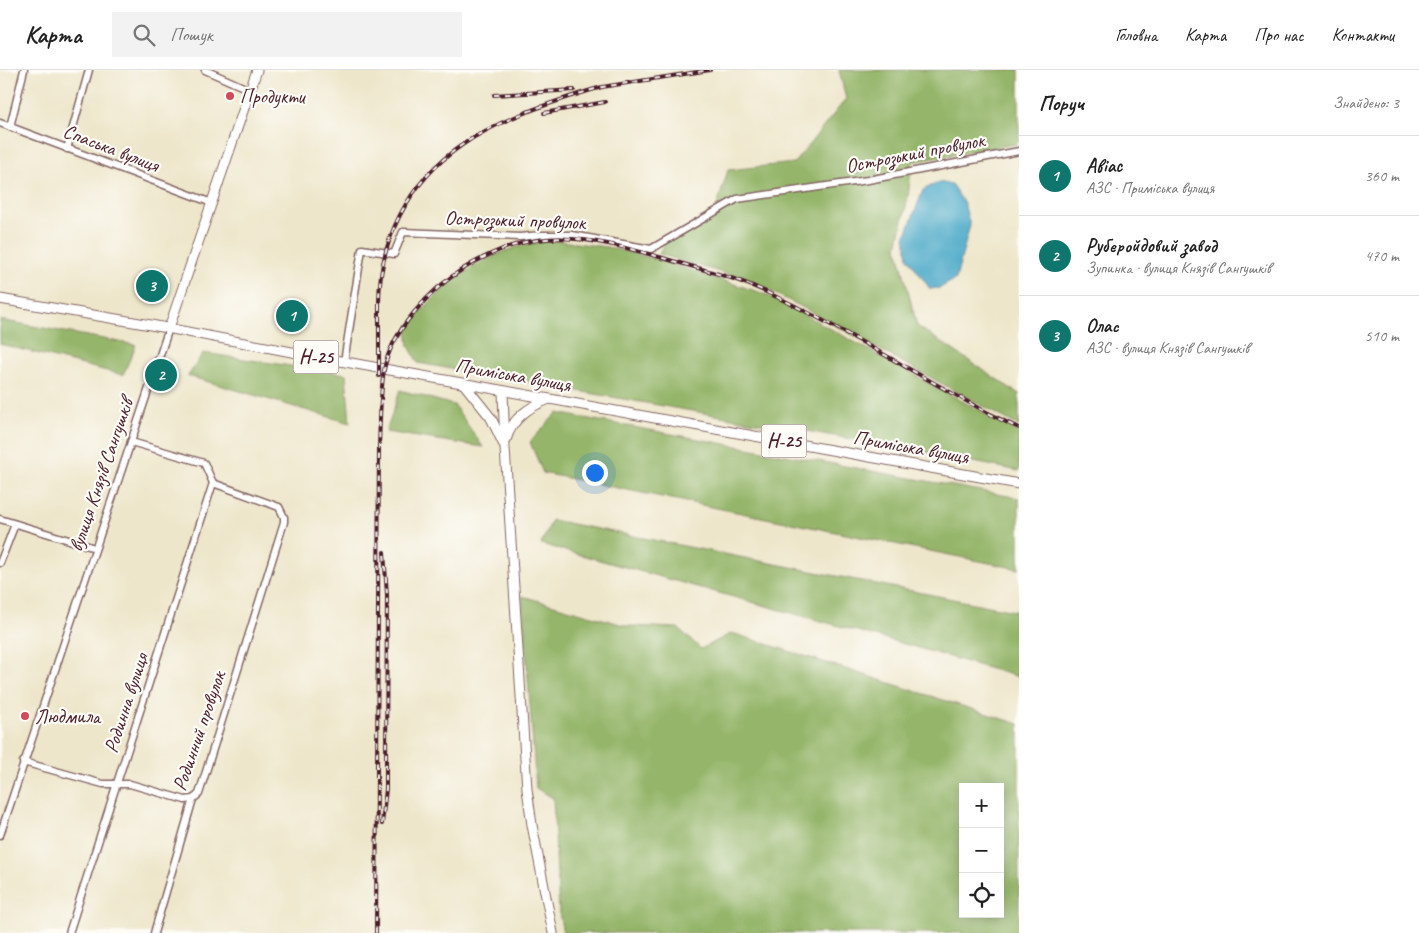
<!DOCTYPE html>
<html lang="uk">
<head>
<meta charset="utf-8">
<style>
	:root { --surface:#fff; --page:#f2f2f2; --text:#222; --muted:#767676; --line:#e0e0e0; --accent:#0f766e }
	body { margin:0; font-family:Caveat,sans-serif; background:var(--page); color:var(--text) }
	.controls { position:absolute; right:15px; bottom:15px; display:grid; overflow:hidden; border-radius:0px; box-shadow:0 2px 12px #0003 }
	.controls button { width:45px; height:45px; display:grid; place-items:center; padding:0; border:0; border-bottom:1px solid var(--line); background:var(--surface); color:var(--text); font:25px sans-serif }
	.you { position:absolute; left:594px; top:402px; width:18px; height:18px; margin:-12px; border:4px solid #fff; border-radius:50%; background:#1a73e8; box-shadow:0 0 0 8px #1a73e833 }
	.badge { display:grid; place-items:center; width:32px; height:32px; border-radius:50%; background:var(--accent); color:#fff; font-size:16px; font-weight:700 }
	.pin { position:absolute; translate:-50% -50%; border:2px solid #fff; box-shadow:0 1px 5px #0006 }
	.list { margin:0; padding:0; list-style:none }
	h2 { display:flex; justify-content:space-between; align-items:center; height:65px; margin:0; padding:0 20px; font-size:21px }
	h2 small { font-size:16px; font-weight:400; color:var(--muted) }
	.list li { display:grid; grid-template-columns:32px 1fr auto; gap:15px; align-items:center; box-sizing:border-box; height:80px; padding:0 20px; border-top:1px solid var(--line) }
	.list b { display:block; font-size:19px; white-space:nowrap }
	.list p { margin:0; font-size:16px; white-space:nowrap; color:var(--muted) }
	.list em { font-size:16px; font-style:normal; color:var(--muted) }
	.icon { flex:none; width:28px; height:28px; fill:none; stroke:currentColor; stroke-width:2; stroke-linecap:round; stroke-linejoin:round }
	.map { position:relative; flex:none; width:1019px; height:863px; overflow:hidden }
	header { display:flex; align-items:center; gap:30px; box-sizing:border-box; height:70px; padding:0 25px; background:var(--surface); border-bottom:1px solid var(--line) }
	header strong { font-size:24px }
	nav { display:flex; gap:28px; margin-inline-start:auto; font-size:18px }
	.search { width:350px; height:45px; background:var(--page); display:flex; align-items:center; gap:12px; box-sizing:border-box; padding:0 18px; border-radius:0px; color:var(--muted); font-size:19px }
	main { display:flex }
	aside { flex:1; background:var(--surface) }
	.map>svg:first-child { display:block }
	.forest { fill:#95b66a; stroke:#706a4a; fill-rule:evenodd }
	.water { fill:#48a8c7; stroke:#496479 }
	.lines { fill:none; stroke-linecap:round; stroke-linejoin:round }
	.minor-casing { stroke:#836563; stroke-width:9 }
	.major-casing { stroke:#836563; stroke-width:11 }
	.minor { stroke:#fff; stroke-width:6 }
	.major { stroke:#fff; stroke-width:9 }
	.rail-casing { stroke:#4a1f2b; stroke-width:4 }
	.rail { stroke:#fdfcf7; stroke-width:2; stroke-dasharray:5.5; stroke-linecap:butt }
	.poi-dot { fill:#d1495b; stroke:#fdfcf7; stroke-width:2 }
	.labels { text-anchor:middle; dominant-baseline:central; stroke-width:4.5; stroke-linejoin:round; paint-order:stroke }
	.shield { fill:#fdfcf7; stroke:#806168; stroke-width:1 }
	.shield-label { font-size:19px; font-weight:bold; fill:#4a1f2b }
	.poi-label { font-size:20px; fill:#4a1f2b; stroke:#fdfcf7; text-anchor:start }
	.street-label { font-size:20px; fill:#4a1f2b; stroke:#fdfcf7 }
</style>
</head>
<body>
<header>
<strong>Карта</strong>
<div class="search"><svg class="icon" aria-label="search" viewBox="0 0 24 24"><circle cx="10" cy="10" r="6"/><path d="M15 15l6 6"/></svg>Пошук</div>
<nav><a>Головна</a><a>Карта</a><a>Про нас</a><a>Контакти</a></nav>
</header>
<main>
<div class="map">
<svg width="1019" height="863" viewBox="0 0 1019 863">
	<rect width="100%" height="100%" fill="#fdfcf7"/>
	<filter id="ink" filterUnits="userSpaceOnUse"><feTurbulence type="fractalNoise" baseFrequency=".02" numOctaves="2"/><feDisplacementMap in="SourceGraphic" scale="10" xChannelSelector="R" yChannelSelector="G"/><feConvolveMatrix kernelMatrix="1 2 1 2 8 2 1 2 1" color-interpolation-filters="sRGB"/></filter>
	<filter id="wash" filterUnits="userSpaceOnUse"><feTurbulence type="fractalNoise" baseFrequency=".0096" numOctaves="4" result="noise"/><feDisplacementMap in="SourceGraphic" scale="20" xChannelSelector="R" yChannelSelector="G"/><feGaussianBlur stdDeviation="1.12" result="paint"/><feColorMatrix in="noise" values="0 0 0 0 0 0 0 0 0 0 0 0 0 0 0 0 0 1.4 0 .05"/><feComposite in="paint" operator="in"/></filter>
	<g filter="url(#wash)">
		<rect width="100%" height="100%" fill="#eee6ca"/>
		<g class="forest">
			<polygon points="839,0 1019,0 1019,71 1016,74 912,92 908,127 897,177 917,256 1019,324 1019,356 800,236 747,210 659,184 665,173 714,145 728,100 794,93 846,29"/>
			<path d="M552 170 607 177 656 189 762 223 798 241 1019 362V401L903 378 418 293 409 276 407 259C434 223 470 192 514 178 526 174 539 172 552 170Z"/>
			<polygon points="0,250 136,275 123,305 0,274"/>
			<polygon points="203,283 346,304 350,353 188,306"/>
			<polygon points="400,320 454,335 483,377 386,362"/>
			<polygon points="557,343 1019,428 1019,499 543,403 530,372"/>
			<polygon points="552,450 1019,542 1019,607 908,575 541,474"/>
			<path d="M522 526 627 556 678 558 701 579 732 563 1019 654V863H563L559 842 553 728 536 718ZM963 717H1000V844H963Z"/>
		</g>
		<polygon class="water" points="939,112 952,115 964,133 970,155 956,209 940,218 930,219 908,188 905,167 923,120"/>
	</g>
	<g filter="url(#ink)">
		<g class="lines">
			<defs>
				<g id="minor">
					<polyline points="205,0 250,20"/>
					<polyline points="0,53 212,133"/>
					<polyline points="10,57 24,0"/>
					<polyline points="67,79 89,0"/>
					<polyline points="344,292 362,179 394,184 403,162 520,167 541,165 572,165 651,179 737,129 868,110 1019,81"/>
					<polyline points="131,372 204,393 213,413 279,437 284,447 284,452 199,724 193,729 154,863"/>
					<polyline points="0,449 95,478"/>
					<polyline points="0,493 15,454"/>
					<polyline points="23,692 103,714 130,714 185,730 193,729"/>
					<polyline points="0,765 169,258"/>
					<polyline points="69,863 213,413"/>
				</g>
				<g id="major">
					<polyline points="0,229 151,255 318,287 1019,414"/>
					<polyline points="169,258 257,0"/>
					<polyline points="463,313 491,348 503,373"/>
					<polyline points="503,321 505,378 527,719 532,755 553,863"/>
					<path d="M506 370C512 348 529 337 549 329"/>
				</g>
			</defs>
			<use href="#minor" class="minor-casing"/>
			<use href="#major" class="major-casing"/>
			<use href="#minor" class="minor"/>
			<use href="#major" class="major"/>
			<defs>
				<g id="rail">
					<polyline points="494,25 574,20"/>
					<polyline points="544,43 605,32"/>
					<path d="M379 238C378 172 407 113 462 75 498 50 547 34 588 21L602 17 710 0"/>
					<polyline points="379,306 379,231"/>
					<polyline points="382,754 386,719 386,693 387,525 384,482"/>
					<path d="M376 863 379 377C380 352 380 325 384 300 391 261 431 219 463 199 536 154 585 166 663 188 696 198 732 206 764 221 825 249 884 285 943 318 968 332 993 347 1019 358"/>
				</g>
			</defs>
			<use href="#rail" class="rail-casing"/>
			<use href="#rail" class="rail"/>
		</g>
	</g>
	<g class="poi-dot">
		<circle cx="230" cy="26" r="5"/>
		<circle cx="25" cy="646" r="5"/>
	</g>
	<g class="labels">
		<g class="shield">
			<rect x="293.5" y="270.5" width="45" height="33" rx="4"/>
			<rect x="761.5" y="354.5" width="45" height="33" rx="4"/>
		</g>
		<g class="shield-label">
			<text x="316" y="287">Н-25</text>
			<text x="784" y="371">Н-25</text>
		</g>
		<g class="poi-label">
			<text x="240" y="26">Продукти</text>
			<text x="35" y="646">Людмила</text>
		</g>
		<g class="street-label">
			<text transform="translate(111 78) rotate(21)">Спаська вулиця</text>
			<text transform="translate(915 83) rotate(-11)">Острозький провулок</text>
			<text transform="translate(515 150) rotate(2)">Острозький провулок</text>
			<text transform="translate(513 305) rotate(10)">Приміська вулиця</text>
			<text transform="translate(911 377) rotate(10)">Приміська вулиця</text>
			<text transform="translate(101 405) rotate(-71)">вулиця Князів Сангушків</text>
			<text transform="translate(126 633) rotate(-72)">Родинна вулиця</text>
			<text transform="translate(199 661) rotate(-71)">Родинний провулок</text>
		</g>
	</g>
</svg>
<div class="controls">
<button>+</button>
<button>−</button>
<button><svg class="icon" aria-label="locate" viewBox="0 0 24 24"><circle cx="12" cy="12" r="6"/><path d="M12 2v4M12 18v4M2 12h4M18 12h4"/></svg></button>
</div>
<div class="you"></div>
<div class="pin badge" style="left:292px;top:246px">1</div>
<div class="pin badge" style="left:161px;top:305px">2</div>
<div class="pin badge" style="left:152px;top:216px">3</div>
</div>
<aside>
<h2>Поруч<small>Знайдено: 3</small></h2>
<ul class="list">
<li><span class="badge">1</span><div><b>Авіас</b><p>АЗС · Приміська вулиця</p></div><em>360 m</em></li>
<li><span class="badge">2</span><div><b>Руберойдовий завод</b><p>Зупинка · вулиця Князів Сангушків</p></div><em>470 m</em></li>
<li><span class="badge">3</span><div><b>Олас</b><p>АЗС · вулиця Князів Сангушків</p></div><em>510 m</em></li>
</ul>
</aside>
</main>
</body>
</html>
